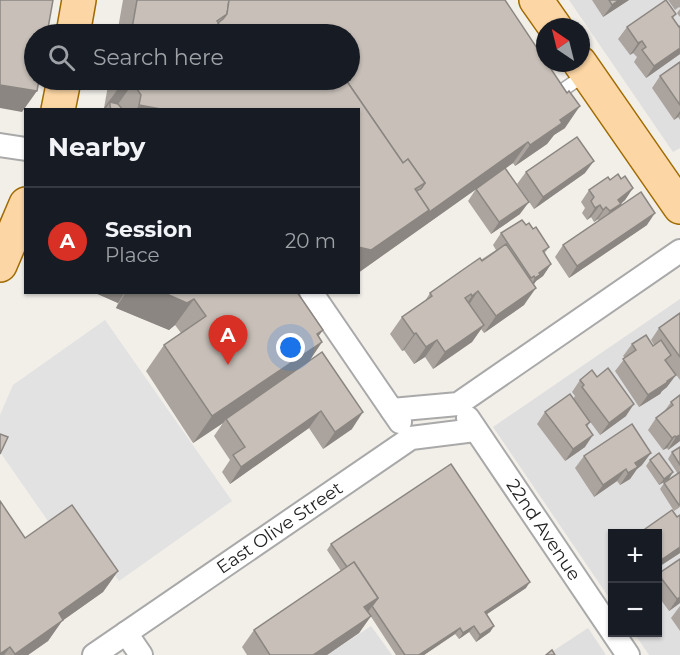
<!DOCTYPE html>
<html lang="en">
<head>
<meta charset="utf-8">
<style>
	:root { --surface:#171b24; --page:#20242c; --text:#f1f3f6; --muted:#9ea1a6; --line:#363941; --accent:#d93025 }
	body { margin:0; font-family:Montserrat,sans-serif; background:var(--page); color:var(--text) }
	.controls { position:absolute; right:18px; bottom:18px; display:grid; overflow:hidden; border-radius:0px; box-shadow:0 2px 4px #0004 }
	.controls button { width:54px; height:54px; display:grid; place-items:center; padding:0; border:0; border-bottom:2px solid var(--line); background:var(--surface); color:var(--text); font:30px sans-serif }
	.compass { position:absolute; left:536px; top:18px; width:54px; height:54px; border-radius:50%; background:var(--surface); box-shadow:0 2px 4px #0004; rotate:325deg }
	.you { position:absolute; left:291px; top:348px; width:21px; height:21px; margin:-15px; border:4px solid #fff; border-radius:50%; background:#1a73e8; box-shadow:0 0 0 9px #1a73e833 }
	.badge { display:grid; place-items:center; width:39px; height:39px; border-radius:50%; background:var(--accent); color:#fff; font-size:20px; font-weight:700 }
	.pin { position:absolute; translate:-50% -50px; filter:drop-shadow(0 2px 3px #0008) }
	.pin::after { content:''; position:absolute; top:32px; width:21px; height:18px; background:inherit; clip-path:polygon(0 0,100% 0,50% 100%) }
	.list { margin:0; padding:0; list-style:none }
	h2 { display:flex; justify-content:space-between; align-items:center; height:78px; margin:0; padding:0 24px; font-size:26px }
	h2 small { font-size:20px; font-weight:400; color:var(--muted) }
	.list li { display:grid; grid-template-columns:39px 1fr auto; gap:18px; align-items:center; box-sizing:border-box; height:108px; padding:0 24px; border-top:2px solid var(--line) }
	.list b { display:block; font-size:22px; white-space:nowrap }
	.list p { margin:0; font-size:20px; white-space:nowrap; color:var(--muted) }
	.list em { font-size:20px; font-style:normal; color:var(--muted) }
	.icon { flex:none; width:33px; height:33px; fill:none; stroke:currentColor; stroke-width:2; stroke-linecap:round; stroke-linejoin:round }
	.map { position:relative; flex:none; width:680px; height:655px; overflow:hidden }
	.search { position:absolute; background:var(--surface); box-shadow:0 2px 4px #0004; left:24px; top:24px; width:336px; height:66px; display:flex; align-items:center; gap:15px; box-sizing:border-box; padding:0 21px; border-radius:33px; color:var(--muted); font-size:22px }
	.panel { position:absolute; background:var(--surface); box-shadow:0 2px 4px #0004; left:24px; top:108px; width:336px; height:186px; border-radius:0px }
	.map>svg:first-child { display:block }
	.residential { fill:#e0dfdf }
	.parking { fill:#e2e2e2 }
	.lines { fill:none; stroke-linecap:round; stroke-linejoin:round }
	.service-casing { stroke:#a9a9a9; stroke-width:15 }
	.minor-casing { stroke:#a9a9a9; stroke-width:26 }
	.primary-casing { stroke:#a06b00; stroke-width:36 }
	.service { stroke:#fff; stroke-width:12 }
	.minor { stroke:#fff; stroke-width:22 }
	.primary { stroke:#fcd6a4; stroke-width:33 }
	.wall { fill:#aba49e }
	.shaded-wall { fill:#8b8681 }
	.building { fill:#c7bfb8; stroke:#8b8681; stroke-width:1.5 }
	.labels { text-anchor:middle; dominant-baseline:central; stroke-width:6; stroke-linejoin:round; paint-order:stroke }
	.street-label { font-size:18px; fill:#222; stroke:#fff }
</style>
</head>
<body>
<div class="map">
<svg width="680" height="655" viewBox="0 0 680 655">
	<rect width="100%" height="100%" fill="#f2efe9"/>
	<g class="residential">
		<polygon points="569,0 680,0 680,148 673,152"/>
		<polygon points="680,299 680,655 649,655 634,633 658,632 658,534 612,534 612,602 493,427"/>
		<polygon points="371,626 392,655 327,655"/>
		<polygon points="588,628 606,655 547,655"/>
	</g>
	<polygon class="parking" points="105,320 232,501 119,581 68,508 48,521 0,452 0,415 13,385"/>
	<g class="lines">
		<defs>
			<polyline id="service" points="551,98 586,74"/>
			<g id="minor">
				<polyline points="0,145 26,149"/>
				<polyline points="311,292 400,422"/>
				<polyline points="392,410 458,404 680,251"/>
				<path id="s1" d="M468 418 628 655"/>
				<polyline points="126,633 141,655"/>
				<path id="s2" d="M94 655 411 438 475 430"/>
			</g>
			<g id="primary">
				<polyline points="536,0 555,27"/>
				<polyline points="73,34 79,0"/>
				<polyline points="580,63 680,207"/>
				<polyline points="58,110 64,80"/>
				<polyline points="0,265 26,204"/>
			</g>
		</defs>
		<use href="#service" class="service-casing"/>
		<use href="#minor" class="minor-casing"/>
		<use href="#primary" class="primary-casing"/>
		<use href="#service" class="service"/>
		<use href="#minor" class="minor"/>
		<use href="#primary" class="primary"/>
	</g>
	<g class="wall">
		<polygon points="123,0 505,0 565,128 554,135 547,144 515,166 513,163 487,181 520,214 491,234 468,201 476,189 358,273 358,110 106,110 106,108 104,108 109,80 350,80 350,34 117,34"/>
		<polygon points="592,0 629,0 603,17"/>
		<polygon points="668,0 680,0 680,8 679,7 675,10"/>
		<polygon points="680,9 680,17 677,13"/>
		<polygon points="676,14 673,18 680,54 646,78 634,62 637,57 633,53 630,55 618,39 627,27"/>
		<polygon points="680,62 680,120 678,117 674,120 652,88 660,76"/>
		<polygon points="526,172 585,173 534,209 517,184"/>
		<polygon points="621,179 633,188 625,200 617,208 647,225 569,278 555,257 563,245 599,221 598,219 594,222 591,217 587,220 582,213 585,208 581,202 589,190 610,180"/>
		<polygon points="526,225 533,229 549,247 544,254 551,264 543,276 536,281 534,284 524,305 484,333 481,329 472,342 433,369 425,357 414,364 404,350 402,351 390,334 402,317 425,301 430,293 496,250 493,245 501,233"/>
		<polygon points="93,292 297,292 323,330 318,336 322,342 309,361 352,429 323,449 309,428 230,484 222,472 230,460 214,436 223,423 193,443 146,371 164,345 181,333 175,325 169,330 116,308 118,303"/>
		<polygon points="680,313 680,380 667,362 667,387 662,391 660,394 639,407 615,371 625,358 623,356 632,344 653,346 654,345 651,340 659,328"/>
		<polygon points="597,377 626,416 600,435 573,399 575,396 572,392 580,380"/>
		<polygon points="680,395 680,441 668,450 667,448 663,450 648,430 656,418 663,413 671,402"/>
		<polygon points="545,412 590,422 587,427 585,447 565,461 537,424"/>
		<polygon points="680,447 680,507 674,511 660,489 664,483 678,474 668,459 672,452"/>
		<polygon points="584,456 642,465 637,469 630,479 620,485 617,481 594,497 575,468"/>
		<polygon points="650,460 669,479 659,485 646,466"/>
		<polygon points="680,515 680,553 657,568 657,534"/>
		<polygon points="25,538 118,571 103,592 62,621 48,641 28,655 0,655"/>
		<polygon points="331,544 526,588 487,614 494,626 490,632 476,642 469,632 459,639 455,634 424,655 396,655 368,612 371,616 359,633 327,655 247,655 242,647 254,630 341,571 327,550"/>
		<polygon points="680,559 680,603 669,611 661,600 660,601 657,597 657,575"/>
		<polygon points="680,606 680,631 671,618"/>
	</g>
	<g class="shaded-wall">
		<polygon points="619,0 629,0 603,17 612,5"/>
		<polygon points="642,41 633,53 630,55 638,43"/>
		<polygon points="680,48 680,54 646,78 654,66"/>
		<polygon points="123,82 133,83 114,110 110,102 106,108 104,108"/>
		<polygon points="0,85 37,91 22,112 0,108"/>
		<polygon points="139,105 166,110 136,110"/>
		<polygon points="580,106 565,128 554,135 547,144 515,166 530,145 560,120"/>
		<polygon points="680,111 680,114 678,117 674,120"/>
		<polygon points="528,142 513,163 358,273 358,247"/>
		<polygon points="594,161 585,173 534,209 543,197"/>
		<polygon points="633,188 625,200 619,205 621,204 612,216 601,223 618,200"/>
		<polygon points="529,202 520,214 491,234 499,222"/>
		<polygon points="600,205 591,217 587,220 595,208"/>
		<polygon points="606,207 598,219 594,222 603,210"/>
		<polygon points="655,213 647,225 569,278 577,266"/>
		<polygon points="551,264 543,276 536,281 532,287 527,290 539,273"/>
		<polygon points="536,288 524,305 484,333 496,316"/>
		<polygon points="478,291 466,309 460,313 472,296"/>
		<polygon points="93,292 125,292 118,303"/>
		<polygon points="126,292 162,292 194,299 175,325 169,330 116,308"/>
		<polygon points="484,325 472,342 433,369 445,352"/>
		<polygon points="323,330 306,353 322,342 304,369 226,419 223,423 193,443 212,416"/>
		<polygon points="416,333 404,350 402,351 414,334"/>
		<polygon points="437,340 425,357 414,364 426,347"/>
		<polygon points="676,375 667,387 662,391 660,394 639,407 648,395"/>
		<polygon points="634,404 626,416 600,435 609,423"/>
		<polygon points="321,411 309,428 230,484 241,467"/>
		<polygon points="363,412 352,429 323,449 335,432"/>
		<polygon points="593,435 585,447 565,461 573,449"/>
		<polygon points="680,435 680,441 668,450 676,437"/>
		<polygon points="675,436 667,448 663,450 672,438"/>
		<polygon points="651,453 642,465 637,469 630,479 620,485 635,463"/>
		<polygon points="626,469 617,481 594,497 603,485"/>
		<polygon points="673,472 669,479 659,485 664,479"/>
		<polygon points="680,547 680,553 657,568 657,565 661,560"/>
		<polygon points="118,571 103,592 62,621 48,641 28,655 14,655 59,613"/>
		<polygon points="530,582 526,588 481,618 485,612"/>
		<polygon points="680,597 680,603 669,611 677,599"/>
		<polygon points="378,598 366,615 364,607"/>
		<polygon points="371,616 359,633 327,655 313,655"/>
		<polygon points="474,626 469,632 459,639 463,633"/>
		<polygon points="494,626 490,632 476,642 480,635"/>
		<polygon points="460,628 455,634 424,655 419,655"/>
		<polygon points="10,647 4,655 0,655 0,654"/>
	</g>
	<g class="building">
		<polygon points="0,0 53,0 47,34 34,34 34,80 39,80 37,91 0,85"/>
		<polygon points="137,0 229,0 227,14 217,21 227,34 131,34"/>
		<polygon points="229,0 505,0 545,60 545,63 547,63 567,93 569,91 580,106 560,120 562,123 530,145 528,142 425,215 429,210 416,191 421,189 425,183 408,159 403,163 346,80 350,80 350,34 252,34 252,33 240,32 236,34 227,34 218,23 223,19 227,14"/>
		<polygon points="609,0 619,0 612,5"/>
		<polygon points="666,0 676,14 672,17 679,27 680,26 680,48 654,66 642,50 646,47 642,41 638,43 627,27"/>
		<polygon points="240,32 252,33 252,34 236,34"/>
		<polygon points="680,62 680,105 660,76"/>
		<polygon points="123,80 346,80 403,163 408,159 425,183 415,189 429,210 371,250 358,247 358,110 166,110 139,105 141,95 133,83 123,82"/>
		<polygon points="110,102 118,104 123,110 111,110 110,106"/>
		<polygon points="577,137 594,161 543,197 526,172"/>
		<polygon points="505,168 529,202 499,222 476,189"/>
		<polygon points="618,174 621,179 625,176 633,188 618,200 621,204 610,211 606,207 603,210 600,205 595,208 591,201 594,197 589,190 608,177 610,180"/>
		<polygon points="641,192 655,213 577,266 563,245"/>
		<polygon points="522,220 526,225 529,223 533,229 536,227 549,247 543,251 551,264 539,273 540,275 535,278 534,276 531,278 501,233"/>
		<polygon points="506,244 536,288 496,316 478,291 472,296 471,294 465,298 484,325 445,352 437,340 426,347 416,333 414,334 402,317 432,296 430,293 464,269 480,258 482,261"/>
		<polygon points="162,292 297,292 323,330 317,334 322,342 212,416 164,345 206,316 194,299 187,303"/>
		<polygon points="680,313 680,357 659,328"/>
		<polygon points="646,335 653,346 661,340 671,355 665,360 676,375 667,381 668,382 648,395 623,359 636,350 632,344"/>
		<polygon points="322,352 363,412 335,432 321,411 241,467 233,455 245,447 226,419"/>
		<polygon points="608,368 634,404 609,423 582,387 584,385 580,380 592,370 597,377"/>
		<polygon points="570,394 590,422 586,425 593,435 573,449 545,412"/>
		<polygon points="680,395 680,435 676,437 675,436 672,438 656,418 673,405 671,402"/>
		<polygon points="632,424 651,453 635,463 638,467 628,473 626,469 603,485 584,456"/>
		<polygon points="0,434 8,437 0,454"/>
		<polygon points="680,447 680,465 672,452"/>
		<polygon points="659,453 673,472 664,479 650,460"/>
		<polygon points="451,464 530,582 485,612 494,626 480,635 474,626 463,633 460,628 419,655 405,655 372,606 378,598 354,562 347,567 331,544"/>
		<polygon points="680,472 680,504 679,505 664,483"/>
		<polygon points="0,501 25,538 72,505 118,571 59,613 63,620 15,654 10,647 0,654"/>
		<polygon points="672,510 677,517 680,515 680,547 661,560 657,554 657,534 638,534"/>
		<polygon points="680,559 680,597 677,599 658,574"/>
		<polygon points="354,562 378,598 364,607 371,616 313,655 270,655 254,630"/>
		<polygon points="552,650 555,655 546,655"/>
	</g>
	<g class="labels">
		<g class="street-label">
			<text stroke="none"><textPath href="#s2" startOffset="225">East Olive Street</textPath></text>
			<text stroke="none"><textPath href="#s1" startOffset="135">22nd Avenue</textPath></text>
		</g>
	</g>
</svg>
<div class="controls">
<button>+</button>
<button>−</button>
</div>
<svg class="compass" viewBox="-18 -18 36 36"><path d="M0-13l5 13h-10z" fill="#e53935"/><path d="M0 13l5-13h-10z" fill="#9ea1a6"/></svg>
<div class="you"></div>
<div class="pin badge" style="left:228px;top:365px">A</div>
<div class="search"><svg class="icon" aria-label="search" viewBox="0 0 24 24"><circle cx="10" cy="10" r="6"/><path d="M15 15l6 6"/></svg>Search here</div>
<section class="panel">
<h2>Nearby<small></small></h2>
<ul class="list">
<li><span class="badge">A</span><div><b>Session</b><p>Place</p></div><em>20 m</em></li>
</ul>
</section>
</div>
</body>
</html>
